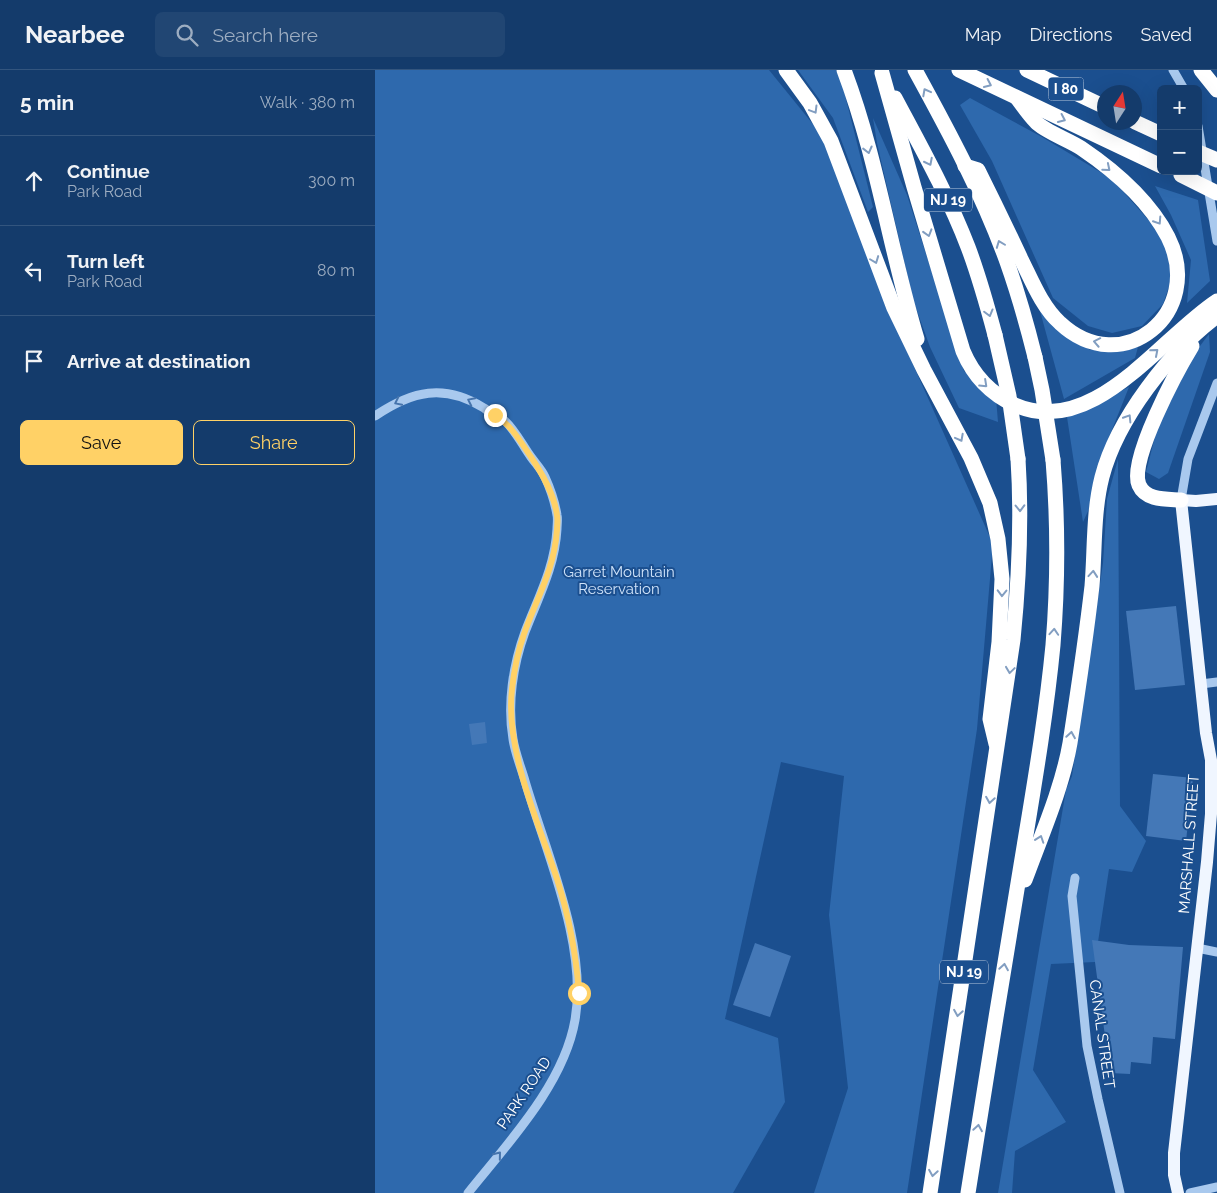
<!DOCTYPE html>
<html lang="en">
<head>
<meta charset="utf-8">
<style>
	:root { --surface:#143b6b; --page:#214673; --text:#f1f3f6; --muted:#9dadc1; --line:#33557e; --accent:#ffd166 }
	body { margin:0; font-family:Raleway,sans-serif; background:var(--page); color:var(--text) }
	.controls { position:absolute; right:15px; top:15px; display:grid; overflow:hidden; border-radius:8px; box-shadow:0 5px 20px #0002 }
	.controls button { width:45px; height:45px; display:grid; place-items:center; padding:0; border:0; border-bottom:1px solid var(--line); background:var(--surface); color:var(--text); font:25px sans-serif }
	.compass { position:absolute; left:722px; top:15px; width:45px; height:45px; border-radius:50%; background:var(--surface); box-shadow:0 5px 20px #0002; rotate:12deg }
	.stop { position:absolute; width:15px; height:15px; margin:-11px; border:4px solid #ffd166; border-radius:50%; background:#fff }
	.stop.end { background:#ffd166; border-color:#fff; box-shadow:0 1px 5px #0008 }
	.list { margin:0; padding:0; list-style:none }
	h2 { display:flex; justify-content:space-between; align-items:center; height:65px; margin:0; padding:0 20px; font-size:21px }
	h2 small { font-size:16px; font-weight:400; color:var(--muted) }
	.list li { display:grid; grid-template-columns:32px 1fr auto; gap:15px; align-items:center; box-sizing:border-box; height:90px; padding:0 20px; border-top:1px solid var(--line) }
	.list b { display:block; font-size:19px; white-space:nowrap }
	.list p { margin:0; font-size:16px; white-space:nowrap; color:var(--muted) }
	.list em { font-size:16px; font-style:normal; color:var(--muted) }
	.actions { display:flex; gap:10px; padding:15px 20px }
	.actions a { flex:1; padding:11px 0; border:1px solid var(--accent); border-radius:8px; text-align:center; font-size:18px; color:var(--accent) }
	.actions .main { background:var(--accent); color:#111 }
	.icon { flex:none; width:28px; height:28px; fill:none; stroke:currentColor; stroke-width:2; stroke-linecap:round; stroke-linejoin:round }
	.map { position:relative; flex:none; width:842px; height:1123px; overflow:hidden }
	header { display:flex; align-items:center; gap:30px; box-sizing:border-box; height:70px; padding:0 25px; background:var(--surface); border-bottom:1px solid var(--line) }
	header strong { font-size:24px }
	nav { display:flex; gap:28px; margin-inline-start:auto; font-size:18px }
	.search { width:350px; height:45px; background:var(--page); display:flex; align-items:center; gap:12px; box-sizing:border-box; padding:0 18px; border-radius:8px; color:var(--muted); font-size:19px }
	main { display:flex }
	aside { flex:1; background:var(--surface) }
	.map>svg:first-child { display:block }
	.green { fill:#2e69ad }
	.building { fill:#4478b7 }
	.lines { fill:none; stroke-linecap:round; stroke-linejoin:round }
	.minor { stroke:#a9c9ee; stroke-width:9 }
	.major { stroke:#f0f6ff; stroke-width:12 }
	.highway { stroke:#fff; stroke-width:15 }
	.highway-bridge { stroke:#fff; stroke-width:15 }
	.oneway { stroke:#829ec1 }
	.oneway2 { stroke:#4674ac }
	.route { stroke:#ffd166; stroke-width:6 }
	.labels { text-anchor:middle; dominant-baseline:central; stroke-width:4; stroke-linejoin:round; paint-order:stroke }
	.shield { fill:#1b4f8f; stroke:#bbcadd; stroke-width:1 }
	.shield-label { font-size:14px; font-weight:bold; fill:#fff }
	.park-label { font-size:15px; fill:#cfe3fa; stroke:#1b4f8f }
	.street-label { font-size:15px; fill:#fff; stroke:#1b4f8f }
</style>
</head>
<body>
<header>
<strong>Nearbee</strong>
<div class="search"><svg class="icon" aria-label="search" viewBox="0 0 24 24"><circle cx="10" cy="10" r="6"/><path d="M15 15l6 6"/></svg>Search here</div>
<nav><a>Map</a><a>Directions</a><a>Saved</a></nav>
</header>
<main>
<aside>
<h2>5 min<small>Walk · 380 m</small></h2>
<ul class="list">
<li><svg class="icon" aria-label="ahead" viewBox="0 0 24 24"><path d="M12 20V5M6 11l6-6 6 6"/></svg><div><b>Continue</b><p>Park Road</p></div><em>300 m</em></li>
<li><svg class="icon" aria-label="left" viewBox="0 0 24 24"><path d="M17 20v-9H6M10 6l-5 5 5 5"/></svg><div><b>Turn left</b><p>Park Road</p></div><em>80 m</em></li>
<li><svg class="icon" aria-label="arrive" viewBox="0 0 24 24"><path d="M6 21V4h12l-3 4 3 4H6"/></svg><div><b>Arrive at destination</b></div></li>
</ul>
<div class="actions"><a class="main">Save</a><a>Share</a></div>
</aside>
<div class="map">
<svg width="842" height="1123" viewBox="0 0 842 1123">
	<rect width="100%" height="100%" fill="#1b4f8f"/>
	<g class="green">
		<polygon points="0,0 394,0 450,69 504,218 618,474 602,659 532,1123 439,1123 473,1018 454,845 469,706 406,692 350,949 403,968 410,1032 358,1123 0,1123"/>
		<polygon points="423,0 461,0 467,13 498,137 493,142 458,48"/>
		<polygon points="595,28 667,67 737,109 785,163 799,202 788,234 767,256 737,263 713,256 678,228 617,91 585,35"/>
		<polygon points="498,48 532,125 589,301 621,328 623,352 584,338 555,277 538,230 502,73"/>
		<polygon points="780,116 823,130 835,211 812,233 816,190 796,145"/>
		<polygon points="665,241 715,280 763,277 760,288 689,329"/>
		<polygon points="834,264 835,282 793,403 784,409 771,402 781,363 807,300"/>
		<polygon points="754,317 725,390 714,439 708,452 692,347"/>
		<polygon points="743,389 745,736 771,771 757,802 734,799 720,892 676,894 658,1000 691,1052 640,1081 637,1123 623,1123 691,720 697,706 728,493 732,429"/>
	</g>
	<g class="building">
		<polygon points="801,536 810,615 760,620 751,541"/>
		<polygon points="110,652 112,673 97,675 94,654"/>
		<polygon points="778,704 818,708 811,771 771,766"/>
		<polygon points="717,870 754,875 808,877 800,969 778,967 776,994 756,992 755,1004 735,1003"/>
		<polygon points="380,873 416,886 395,947 358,935"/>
	</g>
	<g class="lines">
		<g class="minor">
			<polyline points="798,0 809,19"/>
			<polyline points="823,56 842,171"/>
			<path d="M0 346C37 321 69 313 109 338 116 343 124 347 130 351 140 360 148 376 156 387 161 394 167 400 170 407 175 418 180 433 182 445 183 449 182 455 182 459 180 497 163 528 150 562 138 595 132 634 138 669 140 683 146 697 150 711 171 783 213 875 200 950 189 1014 133 1073 93 1123"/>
			<polyline points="806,430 813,389 842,313"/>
			<polyline points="826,614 842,612"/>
			<polyline points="700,808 697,826 712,976 723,1029 745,1123"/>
			<polyline points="822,878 842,882"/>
			<polyline points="815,1123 842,1117"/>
		</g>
		<polyline class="major" points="803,1123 799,1105 799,1083 832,792 836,744 836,690 831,663 806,430 821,431 842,429"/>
		<g class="highway">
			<polyline points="411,0 435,33 456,71 519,238 549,300 596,388 615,433 623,469 627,509 624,572 615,649 621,674"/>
			<path d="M469 0C502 87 515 180 542 269"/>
			<path d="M540 0C574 62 608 125 632 192 643 223 652 255 660 287"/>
			<polyline points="584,0 786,96"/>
			<polyline points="652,0 730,37"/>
			<polyline points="826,0 842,20"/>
			<path d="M507 3 539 117 588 281C598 305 616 324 640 335 718 369 784 269 842 231"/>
			<path d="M520 28C546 77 573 125 593 177 604 206 612 235 620 265"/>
			<polyline points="760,52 786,64"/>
			<path d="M590 96 603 100C618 130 632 159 646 189 657 211 667 237 685 253 747 311 831 243 793 167 774 130 740 101 706 78 694 70 669 61 661 52 654 45 648 36 642 28"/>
			<path d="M806 430C792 429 771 431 764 415 753 391 803 299 817 276"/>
			<path d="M650 810C666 766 687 719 695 673 703 621 711 568 717 516 720 480 718 442 727 407 742 349 795 281 842 246"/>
			<path d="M555 1123 638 570C644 510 647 450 643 389"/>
			<path d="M593 1123C610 1014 628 904 646 795 658 722 671 648 678 575 683 513 683 451 678 390"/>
		</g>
		<g class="highway-bridge">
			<polyline points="823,82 842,90"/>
			<polyline points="806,105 842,123"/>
			<polyline points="620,265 634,326 643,389"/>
			<polyline points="660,287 667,320 678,390"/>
		</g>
	</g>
	<defs><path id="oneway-chevron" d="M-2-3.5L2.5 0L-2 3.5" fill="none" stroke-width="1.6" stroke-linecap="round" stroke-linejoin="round" transform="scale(1.25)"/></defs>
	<g class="oneway">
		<use href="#oneway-chevron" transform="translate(613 14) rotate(25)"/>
		<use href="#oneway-chevron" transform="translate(551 22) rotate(-118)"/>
		<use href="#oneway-chevron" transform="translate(439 40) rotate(59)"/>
		<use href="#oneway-chevron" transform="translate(687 49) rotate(25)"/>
		<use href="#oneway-chevron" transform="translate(493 80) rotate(76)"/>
		<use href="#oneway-chevron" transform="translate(554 92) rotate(63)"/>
		<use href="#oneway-chevron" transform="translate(732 98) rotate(40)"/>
		<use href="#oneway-chevron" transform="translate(783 151) rotate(57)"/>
		<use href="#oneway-chevron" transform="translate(553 163) rotate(73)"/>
		<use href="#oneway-chevron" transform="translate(625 174) rotate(-111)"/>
		<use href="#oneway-chevron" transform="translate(500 190) rotate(69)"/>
		<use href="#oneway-chevron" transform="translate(614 243) rotate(75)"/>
		<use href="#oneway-chevron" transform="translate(722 272) rotate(-169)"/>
		<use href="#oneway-chevron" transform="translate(780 282) rotate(-41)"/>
		<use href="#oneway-chevron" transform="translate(609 314) rotate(43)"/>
		<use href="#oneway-chevron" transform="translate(753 348) rotate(-58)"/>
		<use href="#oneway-chevron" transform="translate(585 368) rotate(62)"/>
		<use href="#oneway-chevron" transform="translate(645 438) rotate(89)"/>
		<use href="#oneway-chevron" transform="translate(718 504) rotate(-85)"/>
		<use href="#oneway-chevron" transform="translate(627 523) rotate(91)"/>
		<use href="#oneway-chevron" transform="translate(679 562) rotate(-86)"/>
		<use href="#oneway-chevron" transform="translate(635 600) rotate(98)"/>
		<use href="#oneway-chevron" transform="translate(696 665) rotate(-81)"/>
		<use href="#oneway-chevron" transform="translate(615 730) rotate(99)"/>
		<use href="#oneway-chevron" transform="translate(665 769) rotate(-71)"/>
		<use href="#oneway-chevron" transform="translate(629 897) rotate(-81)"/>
		<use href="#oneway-chevron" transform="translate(583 943) rotate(99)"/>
		<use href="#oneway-chevron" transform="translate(603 1058) rotate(-81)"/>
		<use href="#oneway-chevron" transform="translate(558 1103) rotate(99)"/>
	</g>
	<g class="oneway2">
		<use href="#oneway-chevron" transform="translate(96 331) rotate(-154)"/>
		<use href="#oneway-chevron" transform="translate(23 332) rotate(154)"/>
		<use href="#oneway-chevron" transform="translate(123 1085) rotate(-51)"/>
	</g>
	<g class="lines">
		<path class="route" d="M120 345C137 356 145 371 156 387 168 405 179 424 182 445 183 450 182 456 182 460 179 501 162 527 149 564 143 581 139 601 137 619 130 680 163 751 182 809 194 846 201 884 204 923"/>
	</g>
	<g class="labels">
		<g class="shield">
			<rect x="673.5" y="7.5" width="35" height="23" rx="4"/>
			<rect x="549" y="118.5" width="48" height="23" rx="4"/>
			<rect x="565" y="890.5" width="48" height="23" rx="4"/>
		</g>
		<g class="shield-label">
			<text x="691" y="19">I 80</text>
			<text x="573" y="130">NJ 19</text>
			<text x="589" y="902">NJ 19</text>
		</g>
		<g class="park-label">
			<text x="244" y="502">Garret Mountain<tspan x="244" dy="17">Reservation</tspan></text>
		</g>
		<g class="street-label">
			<text transform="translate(814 774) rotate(-86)">MARSHALL STREET</text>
			<text transform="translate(727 964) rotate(82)">CANAL STREET</text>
			<text transform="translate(149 1023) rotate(-56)">PARK ROAD</text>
		</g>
	</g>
</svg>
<div class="controls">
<button>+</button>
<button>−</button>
</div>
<svg class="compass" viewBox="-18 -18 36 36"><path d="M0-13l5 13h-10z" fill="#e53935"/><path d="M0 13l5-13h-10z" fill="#9dadc1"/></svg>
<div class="stop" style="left:204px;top:923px"></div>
<div class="stop end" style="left:120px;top:345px"></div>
</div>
</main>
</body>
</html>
